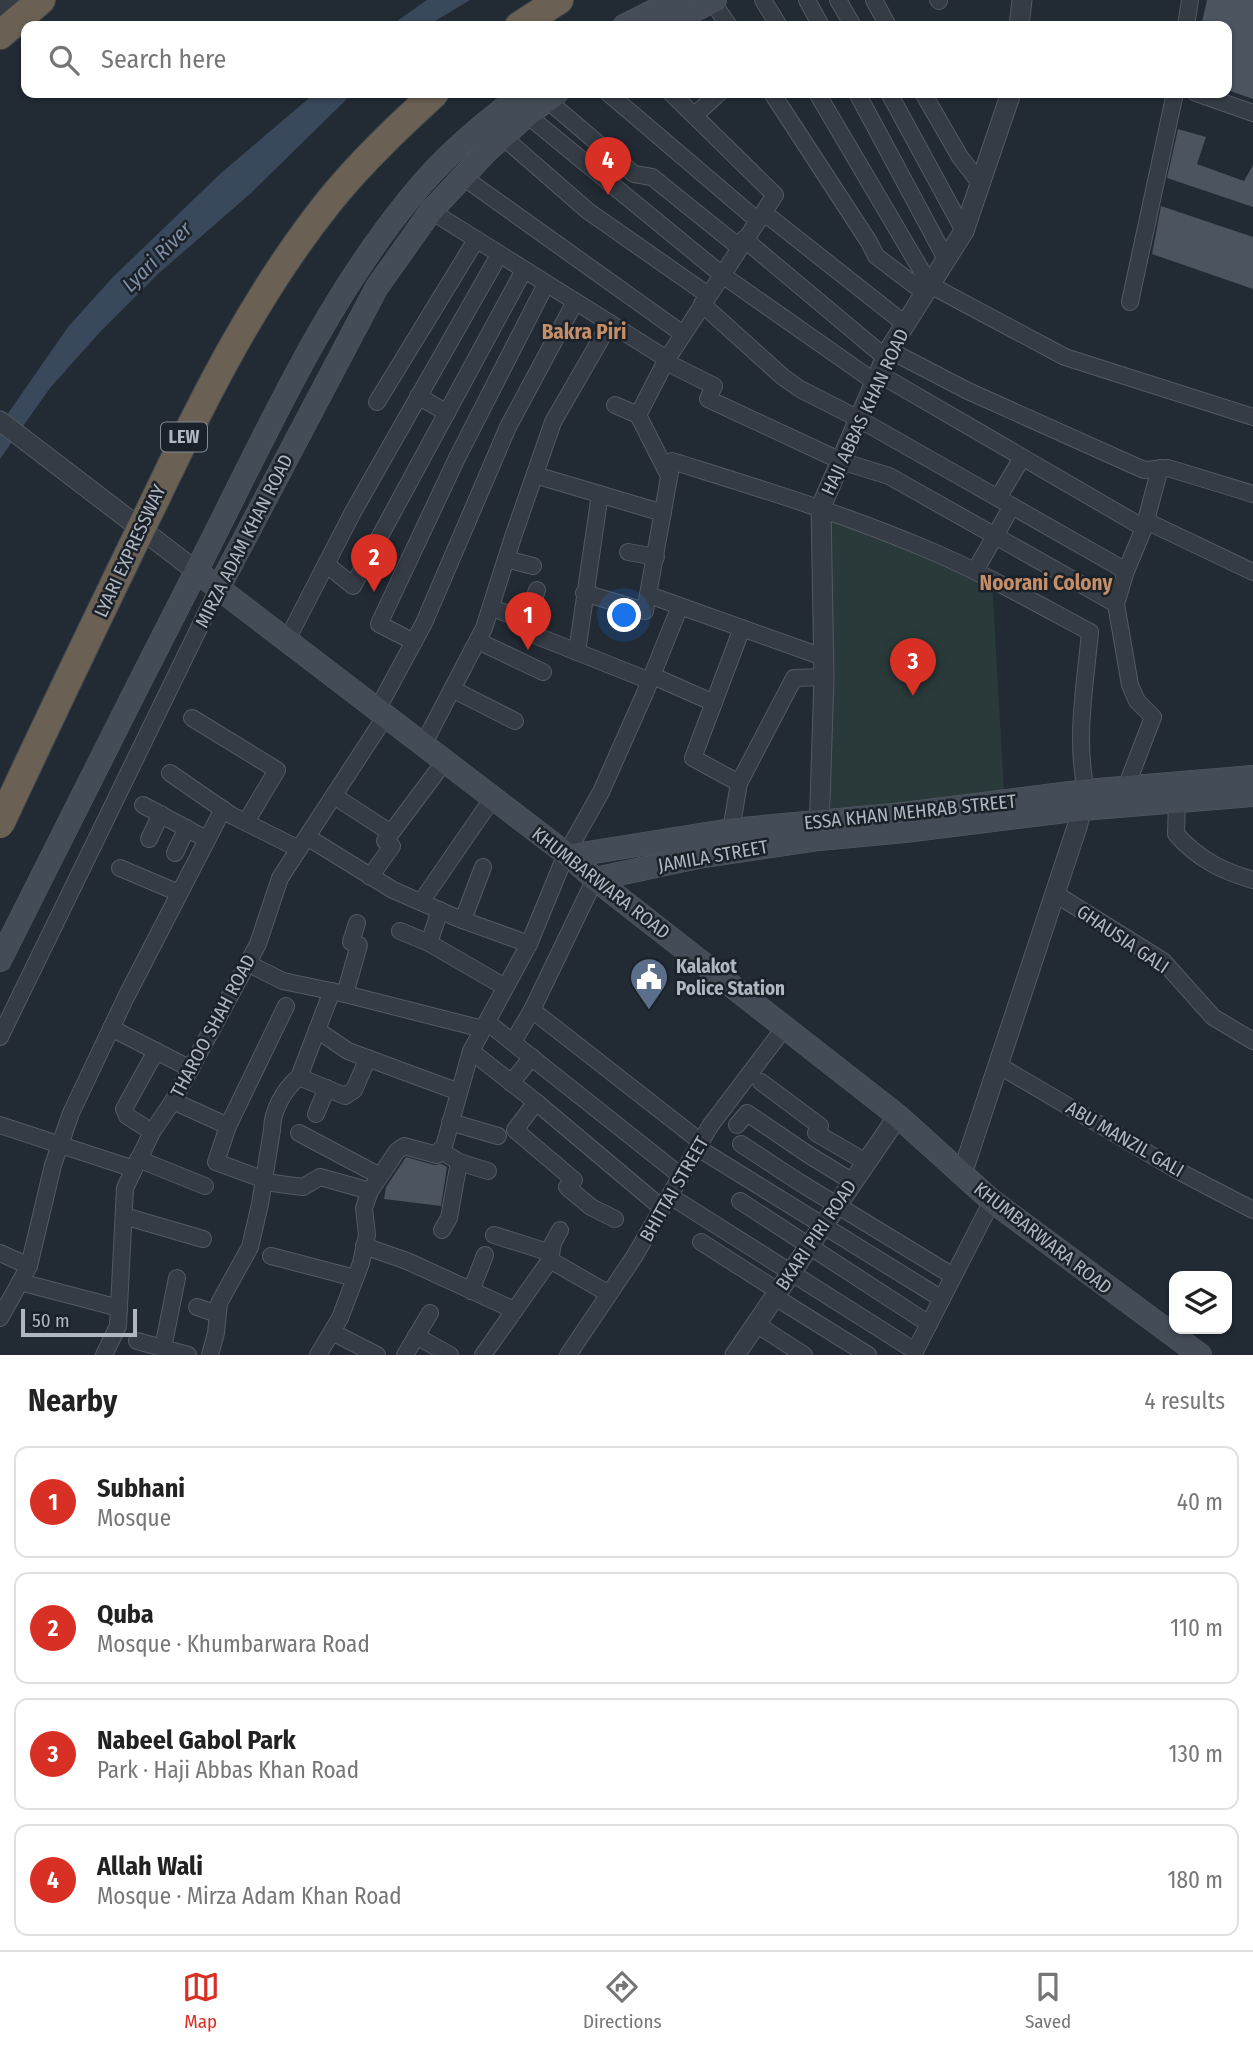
<!DOCTYPE html>
<html lang="en">
<head>
<meta charset="utf-8">
<style>
	:root { --surface:#fff; --page:#f6f6f6; --text:#222; --muted:#767676; --line:#e0e0e0; --accent:#d93025 }
	body { margin:0; font-family:"Fira Sans Condensed",sans-serif; background:var(--page); color:var(--text) }
	.controls { position:absolute; right:21px; bottom:21px; display:grid; overflow:hidden; border-radius:14px; box-shadow:0 2px 5px #0004 }
	.controls button { width:63px; height:63px; display:grid; place-items:center; padding:0; border:0; border-bottom:2px solid var(--line); background:var(--surface); color:var(--text); font:35px sans-serif }
	.scale { position:absolute; left:21px; bottom:18px; width:116px; box-sizing:border-box; padding-left:7px; border:4px solid #b0b7c1; border-top:0; font-size:19px; line-height:24px; white-space:nowrap; color:#b0b7c1; -webkit-text-stroke:5px #1b2129; paint-order:stroke }
	.you { position:absolute; left:625px; top:616px; width:24px; height:24px; margin:-18px; border:5px solid #fff; border-radius:50%; background:#1a73e8; box-shadow:0 0 0 10px #1a73e833 }
	.badge { display:grid; place-items:center; width:46px; height:46px; border-radius:50%; background:var(--accent); color:#fff; font-size:23px; font-weight:700 }
	.pin { position:absolute; translate:-50% -58px; filter:drop-shadow(0 2px 4px #0008) }
	.pin::after { content:''; position:absolute; top:37px; width:24px; height:21px; background:inherit; clip-path:polygon(0 0,100% 0,50% 100%) }
	.list { margin:0; padding:0; list-style:none }
	h2 { display:flex; justify-content:space-between; align-items:center; height:91px; margin:0; padding:0 28px; font-size:30px }
	h2 small { font-size:23px; font-weight:400; color:var(--muted) }
	.list li { display:grid; grid-template-columns:46px 1fr auto; gap:21px; align-items:center; box-sizing:border-box; height:112px; margin:0 14px 14px; padding:0 14px; border:2px solid var(--line); border-radius:14px }
	.list b { display:block; font-size:26px; white-space:nowrap }
	.list p { margin:0; font-size:23px; white-space:nowrap; color:var(--muted) }
	.list em { font-size:23px; font-style:normal; color:var(--muted) }
	.icon { flex:none; width:38px; height:38px; fill:none; stroke:currentColor; stroke-width:2; stroke-linecap:round; stroke-linejoin:round }
	.map { position:relative; flex:none; width:1253px; height:1355px; overflow:hidden }
	.search { position:absolute; background:var(--surface); box-shadow:0 2px 5px #0004; left:21px; right:21px; top:21px; height:77px; display:flex; align-items:center; gap:18px; box-sizing:border-box; padding:0 24px; border-radius:14px; color:var(--muted); font-size:26px }
	.sheet { height:595px; background:var(--surface) }
	nav { display:flex; justify-content:space-around; align-items:center; box-sizing:border-box; height:98px; border-top:2px solid var(--line); background:var(--surface); font-size:19px; color:var(--muted) }
	nav a { display:grid; justify-items:center; gap:4px }
	nav .on { color:var(--accent) }
	.map>svg:first-child { display:block }
	.green { fill:#2a3a3a }
	.water { fill:#3a485b }
	.building { fill:#4b545f }
	.lines { fill:none; stroke-linecap:round; stroke-linejoin:round }
	.minor-casing { stroke:#535a62; stroke-width:18 }
	.tertiary-casing { stroke:#535a62; stroke-width:21 }
	.secondary-casing { stroke:#535a62; stroke-width:24 }
	.motorway-casing { stroke:#40474f; stroke-width:30 }
	.minor { stroke:#363c45; stroke-width:16 }
	.tertiary { stroke:#363c45; stroke-width:19 }
	.secondary { stroke:#444c57; stroke-width:23 }
	.motorway { stroke:#6a6154; stroke-width:28 }
	.motorway-bridge-casing { stroke:#40474f; stroke-width:30; stroke-linecap:butt }
	.motorway-bridge { stroke:#6a6154; stroke-width:28 }
	.labels { text-anchor:middle; dominant-baseline:central; stroke-width:5; stroke-linejoin:round; paint-order:stroke }
	.shield { fill:#1b2129; stroke:#838a93; stroke-width:2 }
	.shield-label { font-size:18px; font-weight:bold; fill:#b0b7c1 }
	.street-label { font-size:19px; fill:#b0b7c1; stroke:#1b2129 }
	.poi-label { font-size:19px; font-weight:bold; fill:#b0b7c1; stroke:#1b2129; text-anchor:start }
	.water-label { font-size:21px; font-style:italic; fill:#7c8ea6; stroke:#1b2129 }
	.neighbourhood-label { font-size:21px; font-weight:bold; fill:#c48e69; stroke:#1b2129 }
</style>
</head>
<body>
<div class="map">
<svg width="1253" height="1355" viewBox="0 0 1253 1355">
	<rect width="100%" height="100%" fill="#222a34"/>
	<polygon class="green" points="821,507 992,580 1005,811 832,832"/>
	<g class="water">
		<polygon points="427,0 470,0 427,26 390,26"/>
		<polygon points="315,93 353,93 250,194 159,273 100,332 50,388 0,459 0,425 68,327 113,277 220,174"/>
	</g>
	<g class="building">
		<polygon points="1207,0 1253,0 1253,99 1227,90 1227,26 1201,26"/>
		<polygon points="1178,129 1206,137 1197,164 1244,181 1253,165 1253,207 1167,178"/>
		<polygon points="1161,206 1253,237 1253,289 1152,254"/>
		<polygon points="406,1157 434,1165 442,1164 447,1167 441,1206 384,1199 386,1187"/>
	</g>
	<g class="lines">
		<defs>
			<g id="minor">
				<polyline points="763,0 779,26"/>
				<polyline points="807,0 821,26"/>
				<polyline points="838,0 853,26"/>
				<polyline points="874,0 888,26"/>
				<polyline points="938,0 939,1"/>
				<polyline points="712,1 729,26"/>
				<polyline points="0,9 13,0"/>
				<polyline points="1186,26 1190,0"/>
				<polyline points="608,93 757,220"/>
				<polyline points="772,93 869,242 876,256 925,293"/>
				<polyline points="817,93 930,285 1065,357 1253,417"/>
				<polyline points="857,93 946,259"/>
				<polyline points="889,93 964,231"/>
				<polyline points="923,93 960,157 980,183"/>
				<polyline points="1196,93 1253,113"/>
				<polyline points="547,100 634,174 652,177 739,247"/>
				<polyline points="527,115 721,274 875,382"/>
				<polyline points="695,115 719,93"/>
				<polyline points="502,136 588,211 708,295"/>
				<polyline points="463,177 683,334"/>
				<polyline points="431,211 667,359"/>
				<polyline points="762,215 772,219 905,324"/>
				<polyline points="744,239 886,358"/>
				<polyline points="1130,302 1175,93"/>
				<polyline points="702,304 783,377 800,389 859,419 1126,571"/>
				<polyline points="889,350 968,391 1144,470 1168,468 1253,494"/>
				<polyline points="666,362 714,386 708,399 841,461 889,476 1116,604"/>
				<polyline points="879,374 1144,528"/>
				<polyline points="418,396 447,413"/>
				<polyline points="377,402 476,240"/>
				<polyline points="615,405 638,415"/>
				<polyline points="535,475 663,513"/>
				<polyline points="669,476 638,415 667,359 775,195 671,93"/>
				<polyline points="998,498 1022,458"/>
				<polyline points="1146,521 1253,572"/>
				<polyline points="628,552 656,557"/>
				<polyline points="506,559 533,566"/>
				<polyline points="326,564 353,586 524,270"/>
				<polyline points="975,571 1012,506"/>
				<path d="M584 593 645 611 672 461C755 487 838 512 919 546 978 570 1034 602 1090 632 1085 686 1075 739 1086 791"/>
				<polyline points="649,595 823,657"/>
				<polyline points="491,608 527,620 537,636 650,681"/>
				<polyline points="527,620 537,590"/>
				<polyline points="287,640 353,512 499,255"/>
				<polyline points="478,641 543,672"/>
				<polyline points="414,642 379,624 457,458 546,284"/>
				<polyline points="577,652 600,494"/>
				<polyline points="653,676 714,703"/>
				<polyline points="452,689 515,721"/>
				<polyline points="377,710 424,623 508,427 575,302"/>
				<polyline points="192,718 277,770 246,822"/>
				<polyline points="423,745 484,628 513,537 553,422 610,323"/>
				<polyline points="170,773 231,815 299,849"/>
				<polyline points="739,783 693,758 742,628"/>
				<polyline points="1123,795 1153,717 1137,701 1130,685 1116,604 1126,571 1144,528 1160,468"/>
				<polyline points="334,796 391,833"/>
				<path d="M1177 801 1176 834C1198 859 1222 871 1253 880"/>
				<polyline points="143,805 206,839"/>
				<polyline points="731,830 739,783 794,678 824,677"/>
				<polyline points="307,837 393,890 457,918 529,944"/>
				<polyline points="149,839 161,814"/>
				<polyline points="175,853 187,828"/>
				<polyline points="120,868 179,893"/>
				<polyline points="370,877 392,846 385,841 444,762"/>
				<polyline points="1054,893 1163,961 1213,1017 1253,1041"/>
				<polyline points="421,902 492,799"/>
				<polyline points="463,920 483,867"/>
				<polyline points="400,931 429,943 505,987"/>
				<polyline points="429,943 440,910"/>
				<polyline points="247,963 283,981 345,994 483,1029"/>
				<polyline points="345,994 359,945 351,942 357,923"/>
				<polyline points="286,1006 228,1126 216,1162 273,1183 287,1185 303,1187 320,1177 370,1191"/>
				<polyline points="532,1010 701,1142"/>
				<polyline points="487,1022 681,1176"/>
				<polyline points="111,1028 191,1069"/>
				<polyline points="317,1030 348,1051 459,1092"/>
				<polyline points="0,1037 219,587"/>
				<polyline points="513,1042 532,1010 595,879"/>
				<polyline points="471,1051 536,1102 662,1208"/>
				<polyline points="998,1065 1182,1173 1253,1210"/>
				<polyline points="299,1077 345,1096 354,1090 368,1058"/>
				<polyline points="761,1082 820,1126 816,1133 866,1162"/>
				<polyline points="511,1083 532,1057"/>
				<polyline points="173,1101 228,1126"/>
				<polyline points="536,1102 515,1130 574,1180 567,1187 591,1207 615,1219"/>
				<polyline points="316,1114 327,1088"/>
				<polyline points="450,1122 498,1136"/>
				<polyline points="0,1125 134,1169"/>
				<polyline points="737,1125 747,1113 809,1155 853,1182"/>
				<polyline points="152,1132 127,1116 124,1109 156,1051"/>
				<polyline points="299,1133 380,1176"/>
				<polyline points="741,1144 799,1182 953,1276"/>
				<polyline points="698,1148 942,1299"/>
				<polyline points="440,1150 459,1162 449,1218 442,1230"/>
				<polyline points="138,1159 205,1186"/>
				<polyline points="459,1162 488,1171"/>
				<polyline points="670,1196 915,1351"/>
				<polyline points="740,1201 929,1324"/>
				<polyline points="124,1216 203,1239"/>
				<polyline points="494,1235 551,1253"/>
				<polyline points="701,1242 778,1291"/>
				<polyline points="364,1246 407,1261 514,1310"/>
				<polyline points="0,1253 29,1266"/>
				<polyline points="271,1256 355,1278"/>
				<polyline points="550,1260 609,1294"/>
				<polyline points="20,1282 119,1308"/>
				<polyline points="471,1291 485,1255"/>
				<polyline points="775,1297 868,1355"/>
				<polyline points="197,1307 217,1314"/>
				<polyline points="0,1318 29,1266 53,1165 71,1113 126,997 223,809"/>
				<polyline points="756,1324 804,1355"/>
				<polyline points="332,1332 377,1355"/>
				<polyline points="416,1336 450,1355"/>
				<polyline points="137,1341 188,1355"/>
				<polyline points="163,1348 177,1278"/>
				<polyline points="104,1355 118,1326 125,1188 152,1132 173,1101 258,944 280,878 385,717"/>
				<path d="M210 1355 216 1333 219 1303 250 1247 260 1204 272 1130C272 1111 284 1089 299 1077L332 991"/>
				<polyline points="318,1355 340,1318 361,1263 367,1235 364,1208 370,1191 397,1151 404,1146 437,1155 444,1146 471,1051 529,944 566,854 601,792 645,693 680,606"/>
				<polyline points="405,1355 430,1313"/>
				<polyline points="483,1355 550,1260 553,1243 560,1230"/>
				<polyline points="568,1355 634,1257 710,1126 785,1027"/>
				<polyline points="913,1355 992,1201"/>
			</g>
			<g id="tertiary">
				<polyline points="1019,26 1022,0"/>
				<polyline points="0,421 196,571"/>
				<polyline points="819,834 824,677 821,507 889,350 964,231 1011,93"/>
				<polyline points="962,1174 1077,827 1085,796"/>
				<polyline points="735,1355 898,1116"/>
			</g>
			<g id="secondary">
				<polyline points="624,26 675,0"/>
				<polyline points="663,26 715,0"/>
				<polyline points="196,571 569,856 595,879 898,1116 992,1201 1200,1355"/>
				<polyline points="219,587 377,287 431,211 486,152 527,115 557,93"/>
				<polyline points="569,856 731,830 904,814 1086,791 1253,777"/>
				<polyline points="595,879 698,857 819,839 905,831 1082,809 1253,795"/>
				<path d="M0 960C68 824 136 689 205 554 267 432 324 303 411 197 443 157 483 123 524 93"/>
			</g>
			<g id="motorway">
				<polyline points="519,26 559,0"/>
				<polyline points="0,35 41,0"/>
			</g>
		</defs>
		<use href="#minor" class="minor-casing"/>
		<use href="#tertiary" class="tertiary-casing"/>
		<use href="#secondary" class="secondary-casing"/>
		<use href="#motorway" class="motorway-casing"/>
		<use href="#minor" class="minor"/>
		<use href="#tertiary" class="tertiary"/>
		<use href="#secondary" class="secondary"/>
		<use href="#motorway" class="motorway"/>
		<defs>
			<path id="motorway-bridge" d="M0 824C50 717 101 611 153 504 204 397 257 291 331 199 363 160 399 126 435 93"/>
		</defs>
		<use href="#motorway-bridge" class="motorway-bridge-casing"/>
		<use href="#motorway-bridge" class="motorway-bridge"/>
	</g>
	<defs>
		<symbol id="civic-pin" viewBox="-11 -11 22 30"><path d="M0 17L-7.5 6A9.5 9.5 0 1 1 7.5 6Z" fill="#5c6f8a" stroke="#1b2129"/><path d="M-.6-6.5H3V-4.5H.6V-3L4-1V1h2V6H-6V1h2V-1L-.6-3ZM-1.2 2.5V6h2.4V2.5Z" fill="#fff"/></symbol>
	</defs>
	<g fill-rule="evenodd">
		<use href="#civic-pin" x="627" y="955" width="44" height="60"/>
	</g>
	<g class="labels">
		<rect class="shield" x="161" y="422.5" width="46" height="29" rx="5"/>
		<g class="shield-label">
			<text x="184" y="437">LEW</text>
		</g>
		<g class="street-label">
			<text transform="translate(865 412) rotate(-65)">HAJI ABBAS KHAN ROAD</text>
			<text transform="translate(244 541) rotate(-63)">MIRZA ADAM KHAN ROAD</text>
			<text transform="translate(130 551) rotate(-65)">LYARI EXPRESSWAY</text>
			<text transform="translate(910 812) rotate(-6)">ESSA KHAN MEHRAB STREET</text>
			<text transform="translate(713 856) rotate(-10)">JAMILA STREET</text>
			<text transform="translate(601 883) rotate(38)">KHUMBARWARA ROAD</text>
			<text transform="translate(1123 939) rotate(34)">GHAUSIA GALI</text>
			<text transform="translate(213 1026) rotate(-62)">THAROO SHAH ROAD</text>
			<text transform="translate(1125 1139) rotate(30)">ABU MANZIL GALI</text>
			<text transform="translate(674 1189) rotate(-60)">BHITTAI STREET</text>
			<text transform="translate(816 1235) rotate(-56)">BKARI PIRI ROAD</text>
			<text transform="translate(1043 1238) rotate(38)">KHUMBARWARA ROAD</text>
		</g>
		<g class="poi-label">
			<text x="676" y="966">Kalakot<tspan x="676" dy="22">Police Station</tspan></text>
		</g>
		<g class="water-label">
			<text transform="translate(157 257) rotate(-45)">Lyari River</text>
		</g>
		<g class="neighbourhood-label">
			<text x="584" y="332">Bakra Piri</text>
			<text x="1046" y="583">Noorani Colony</text>
		</g>
	</g>
</svg>
<div class="controls">
<button><svg class="icon" aria-label="layers" viewBox="0 0 24 24"><path d="M12 4l9 5-9 5-9-5zM3 14l9 5 9-5"/></svg></button>
</div>
<div class="scale">50 m</div>
<div class="you"></div>
<div class="pin badge" style="left:528px;top:650px">1</div>
<div class="pin badge" style="left:374px;top:592px">2</div>
<div class="pin badge" style="left:913px;top:696px">3</div>
<div class="pin badge" style="left:608px;top:195px">4</div>
<div class="search"><svg class="icon" aria-label="search" viewBox="0 0 24 24"><circle cx="10" cy="10" r="6"/><path d="M15 15l6 6"/></svg>Search here</div>
</div>
<section class="sheet">
<h2>Nearby<small>4 results</small></h2>
<ul class="list">
<li><span class="badge">1</span><div><b>Subhani</b><p>Mosque</p></div><em>40 m</em></li>
<li><span class="badge">2</span><div><b>Quba</b><p>Mosque · Khumbarwara Road</p></div><em>110 m</em></li>
<li><span class="badge">3</span><div><b>Nabeel Gabol Park</b><p>Park · Haji Abbas Khan Road</p></div><em>130 m</em></li>
<li><span class="badge">4</span><div><b>Allah Wali</b><p>Mosque · Mirza Adam Khan Road</p></div><em>180 m</em></li>
</ul>
</section>
<nav>
<a class="on"><svg class="icon" aria-label="map" viewBox="0 0 24 24"><path d="M3 6l6-2 6 2 6-2v14l-6 2-6-2-6 2zM9 4v14M15 6v14"/></svg>Map</a>
<a><svg class="icon" aria-label="directions" viewBox="0 0 24 24"><path d="M12 3l9 9-9 9-9-9zM9 14v-3h6M13 9l2 2-2 2"/></svg>Directions</a>
<a><svg class="icon" aria-label="saved" viewBox="0 0 24 24"><path d="M7 4h10v16l-5-4-5 4z"/></svg>Saved</a>
</nav>
</body>
</html>
